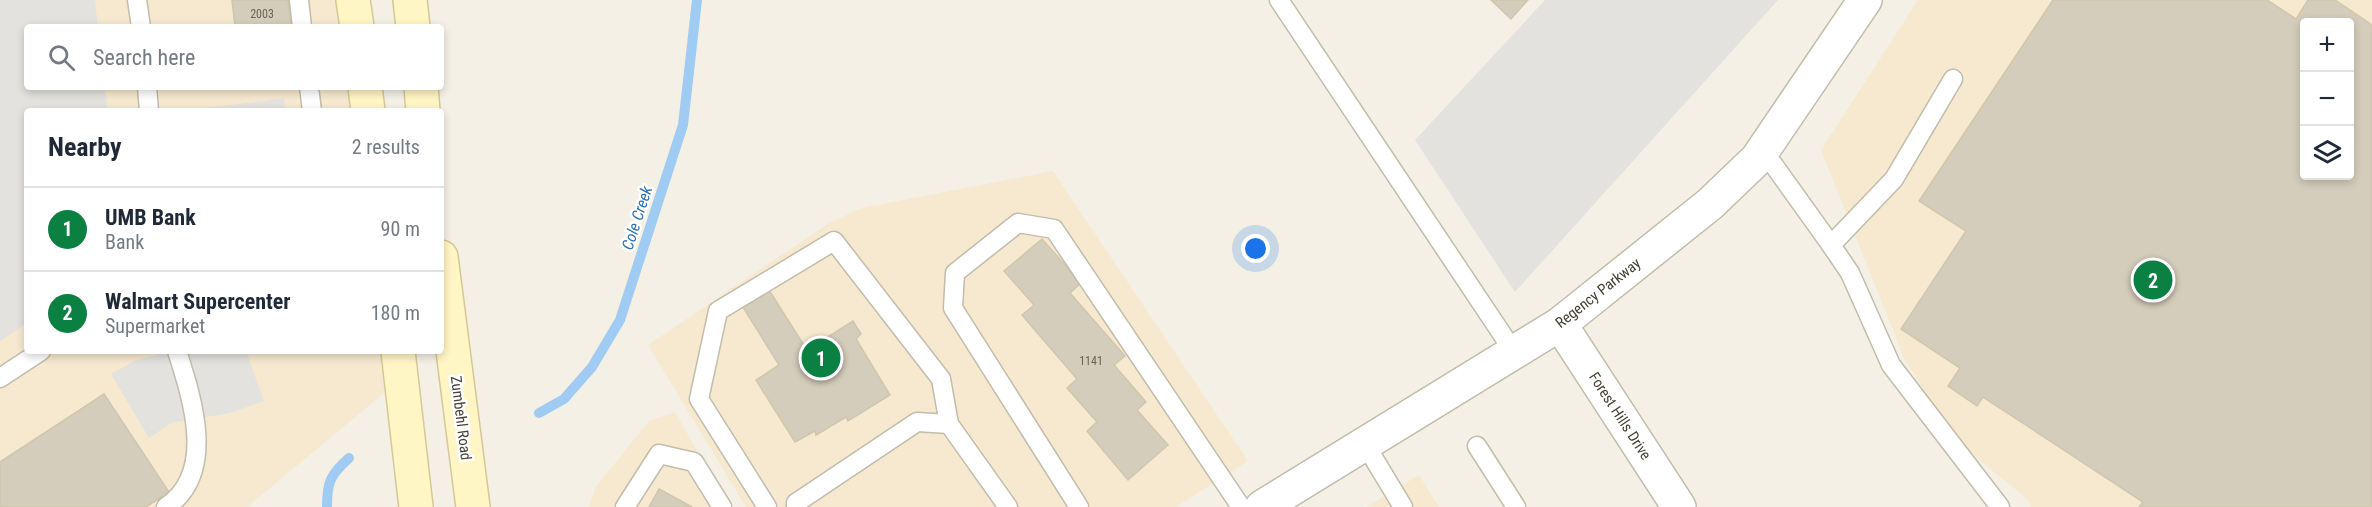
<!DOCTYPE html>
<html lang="en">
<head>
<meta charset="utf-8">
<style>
	:root { --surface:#fff; --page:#f6f6f7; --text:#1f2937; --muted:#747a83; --line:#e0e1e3; --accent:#0b8043 }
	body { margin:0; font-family:"Roboto Condensed",sans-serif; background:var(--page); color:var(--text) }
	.controls { position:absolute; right:18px; top:18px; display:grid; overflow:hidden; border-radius:6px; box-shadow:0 3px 9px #0003 }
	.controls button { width:54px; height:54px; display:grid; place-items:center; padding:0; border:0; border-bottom:2px solid var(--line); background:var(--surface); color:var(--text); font:30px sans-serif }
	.you { position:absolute; left:1256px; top:249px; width:21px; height:21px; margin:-15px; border:4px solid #fff; border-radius:50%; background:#1a73e8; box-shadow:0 0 0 9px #1a73e833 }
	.badge { display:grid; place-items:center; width:39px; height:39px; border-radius:50%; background:var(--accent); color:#fff; font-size:20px; font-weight:700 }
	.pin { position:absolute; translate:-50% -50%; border:3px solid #fff; box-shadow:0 2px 6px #0006 }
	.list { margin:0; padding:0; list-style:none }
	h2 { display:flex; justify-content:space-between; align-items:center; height:78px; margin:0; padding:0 24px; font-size:26px }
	h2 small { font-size:20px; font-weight:400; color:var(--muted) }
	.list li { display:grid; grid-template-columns:39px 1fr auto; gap:18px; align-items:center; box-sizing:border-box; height:84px; padding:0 24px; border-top:2px solid var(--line) }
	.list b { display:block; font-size:22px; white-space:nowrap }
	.list p { margin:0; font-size:20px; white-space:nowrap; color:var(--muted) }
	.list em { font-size:20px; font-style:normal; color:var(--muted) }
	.icon { flex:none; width:33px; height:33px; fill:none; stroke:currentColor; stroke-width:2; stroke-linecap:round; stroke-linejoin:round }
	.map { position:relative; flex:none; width:2372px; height:507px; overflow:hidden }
	.search { position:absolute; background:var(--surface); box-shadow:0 3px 9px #0003; left:24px; top:24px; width:420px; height:66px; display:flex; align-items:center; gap:15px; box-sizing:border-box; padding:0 21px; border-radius:6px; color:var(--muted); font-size:22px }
	.panel { position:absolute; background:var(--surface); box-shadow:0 3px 9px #0003; left:24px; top:108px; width:420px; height:246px; border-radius:6px }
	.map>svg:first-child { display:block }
	.commercial { fill:#f6e9d0; fill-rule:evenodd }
	.parking { fill:#e4e2de }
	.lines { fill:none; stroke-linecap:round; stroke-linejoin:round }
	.stream { stroke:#a0cbf2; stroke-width:10 }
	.building { fill:#d5cdbb; stroke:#d0c6ae; stroke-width:1.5; fill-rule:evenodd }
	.service-casing { stroke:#c2bcab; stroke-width:21 }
	.minor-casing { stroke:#c2bcab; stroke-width:36 }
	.secondary-casing { stroke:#d5c894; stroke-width:36 }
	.service { stroke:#fff; stroke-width:18 }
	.minor { stroke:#fff; stroke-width:33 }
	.secondary { stroke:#fff5c5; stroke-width:33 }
	.labels { text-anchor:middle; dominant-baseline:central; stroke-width:5; stroke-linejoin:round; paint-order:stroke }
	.number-label { font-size:12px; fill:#6a6456 }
	.street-label { font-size:15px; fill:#464135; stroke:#fff }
	.water-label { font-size:16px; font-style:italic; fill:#2b71b6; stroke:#fff }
</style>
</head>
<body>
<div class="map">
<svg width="2372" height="507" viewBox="0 0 2372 507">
	<rect width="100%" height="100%" fill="#f4f0e6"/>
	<g class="commercial">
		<polygon points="0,0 340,0 344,27 27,27 27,87 351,87 354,111 27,111 27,351 383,351 388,390 247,507 0,507"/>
		<path d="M1918 0H2372V507H2031L2027 499 1955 440 1904 358 1821 150ZM2304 22H2350V176H2304Z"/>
		<polygon points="1053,171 1248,461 1176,507 746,507 648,345 829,223 862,208"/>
		<polygon points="675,412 729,507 589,507 595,488 649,421"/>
		<polygon points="1419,475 1439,507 1366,507"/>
	</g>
	<g class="parking">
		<polygon points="0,0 95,0 98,27 27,27 27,87 105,87 108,111 27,111 27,323 0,341"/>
		<polygon points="1545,0 1778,0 1515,292 1415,140"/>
		<polygon points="284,98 285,111 184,111"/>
		<polygon points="173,351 246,351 264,401 230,413 171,423 149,438 111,374 136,360"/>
	</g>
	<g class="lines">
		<g class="stream">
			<polyline points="539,413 564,399 592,367 620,320 683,125 697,0"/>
			<path d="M327 507C327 482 330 475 349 458"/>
		</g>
	</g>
	<g class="building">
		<polygon points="232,0 288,0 291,27 235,27"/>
		<polygon points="1491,0 1528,0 1511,19"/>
		<path d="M2053 0H2267L2296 19 2308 0H2335L2372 25V507H2139L2143 502 1983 397 1977 406 1948 386 1960 368 1901 329 1966 231 1919 201ZM2304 22H2350V176H2304Z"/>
		<polygon points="1042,239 1081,283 1070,293 1125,356 1114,365 1146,402 1137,410 1168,445 1128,480 1087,431 1097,422 1067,388 1077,379 1022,315 1034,305 1004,271"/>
		<polygon points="767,287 807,350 853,321 861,334 856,339 890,395 848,421 846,417 816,435 815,431 795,442 756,380 779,365 741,304"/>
		<polygon points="104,394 169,492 146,507 0,507 0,462"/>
		<polygon points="659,489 692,507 649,507"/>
	</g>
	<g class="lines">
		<defs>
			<g id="service">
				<polyline points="137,0 141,27"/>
				<polyline points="299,0 302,27"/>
				<polyline points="1279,0 1514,352"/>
				<polyline points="147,87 149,111"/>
				<polyline points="309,87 312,111"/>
				<polyline points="1757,159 1773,164 1831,245 1850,273 1891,365 2000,507"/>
				<polyline points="1831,245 1894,179 1953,79"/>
				<polyline points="0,378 41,351"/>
				<polyline points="1365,444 1403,507"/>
				<polyline points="1477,446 1516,507"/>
				<path d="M166 507C217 473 192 398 177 351"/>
				<polyline points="625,507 659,454 694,462 722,507"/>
				<polyline points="767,507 699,399 718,311 834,241 941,379 949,424"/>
				<polyline points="796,507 796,503 917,422 949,424 1008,507"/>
				<polyline points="1079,507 953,308 955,273 1018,223 1054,229 1241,507"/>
			</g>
			<g id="minor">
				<polyline points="1560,324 1679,507"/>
				<polyline points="1262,507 1560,324 1710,204 1757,159 1865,0"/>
			</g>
			<g id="secondary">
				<polyline points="353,0 357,27"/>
				<polyline points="410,0 413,27"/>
				<polyline points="365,87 368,111"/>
				<polyline points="421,87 423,111"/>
				<polyline points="441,257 473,507"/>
				<polyline points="398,351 416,507"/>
			</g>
		</defs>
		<use href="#service" class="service-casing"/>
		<use href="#minor" class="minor-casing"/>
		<use href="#secondary" class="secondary-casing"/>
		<use href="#service" class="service"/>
		<use href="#minor" class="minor"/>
		<use href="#secondary" class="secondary"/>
	</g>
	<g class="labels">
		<g class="number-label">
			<text x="262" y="14">2003</text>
			<text x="1091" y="361">1141</text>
		</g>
		<g class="street-label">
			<text transform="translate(1598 293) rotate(-38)">Regency Parkway</text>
			<text transform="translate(1620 416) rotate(57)">Forest Hills Drive</text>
			<text transform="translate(461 418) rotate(83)">Zumbehl Road</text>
		</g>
		<g class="water-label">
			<text transform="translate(637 218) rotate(-72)">Cole Creek</text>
		</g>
	</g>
</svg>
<div class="controls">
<button>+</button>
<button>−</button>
<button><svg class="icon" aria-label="layers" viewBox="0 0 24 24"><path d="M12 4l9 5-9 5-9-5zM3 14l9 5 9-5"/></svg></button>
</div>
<div class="you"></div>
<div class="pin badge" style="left:821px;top:358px">1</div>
<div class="pin badge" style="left:2153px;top:280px">2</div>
<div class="search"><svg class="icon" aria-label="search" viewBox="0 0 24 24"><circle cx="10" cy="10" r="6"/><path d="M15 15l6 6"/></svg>Search here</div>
<section class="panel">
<h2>Nearby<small>2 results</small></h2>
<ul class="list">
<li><span class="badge">1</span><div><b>UMB Bank</b><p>Bank</p></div><em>90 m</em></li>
<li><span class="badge">2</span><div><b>Walmart Supercenter</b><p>Supermarket</p></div><em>180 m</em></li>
</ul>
</section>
</div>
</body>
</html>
